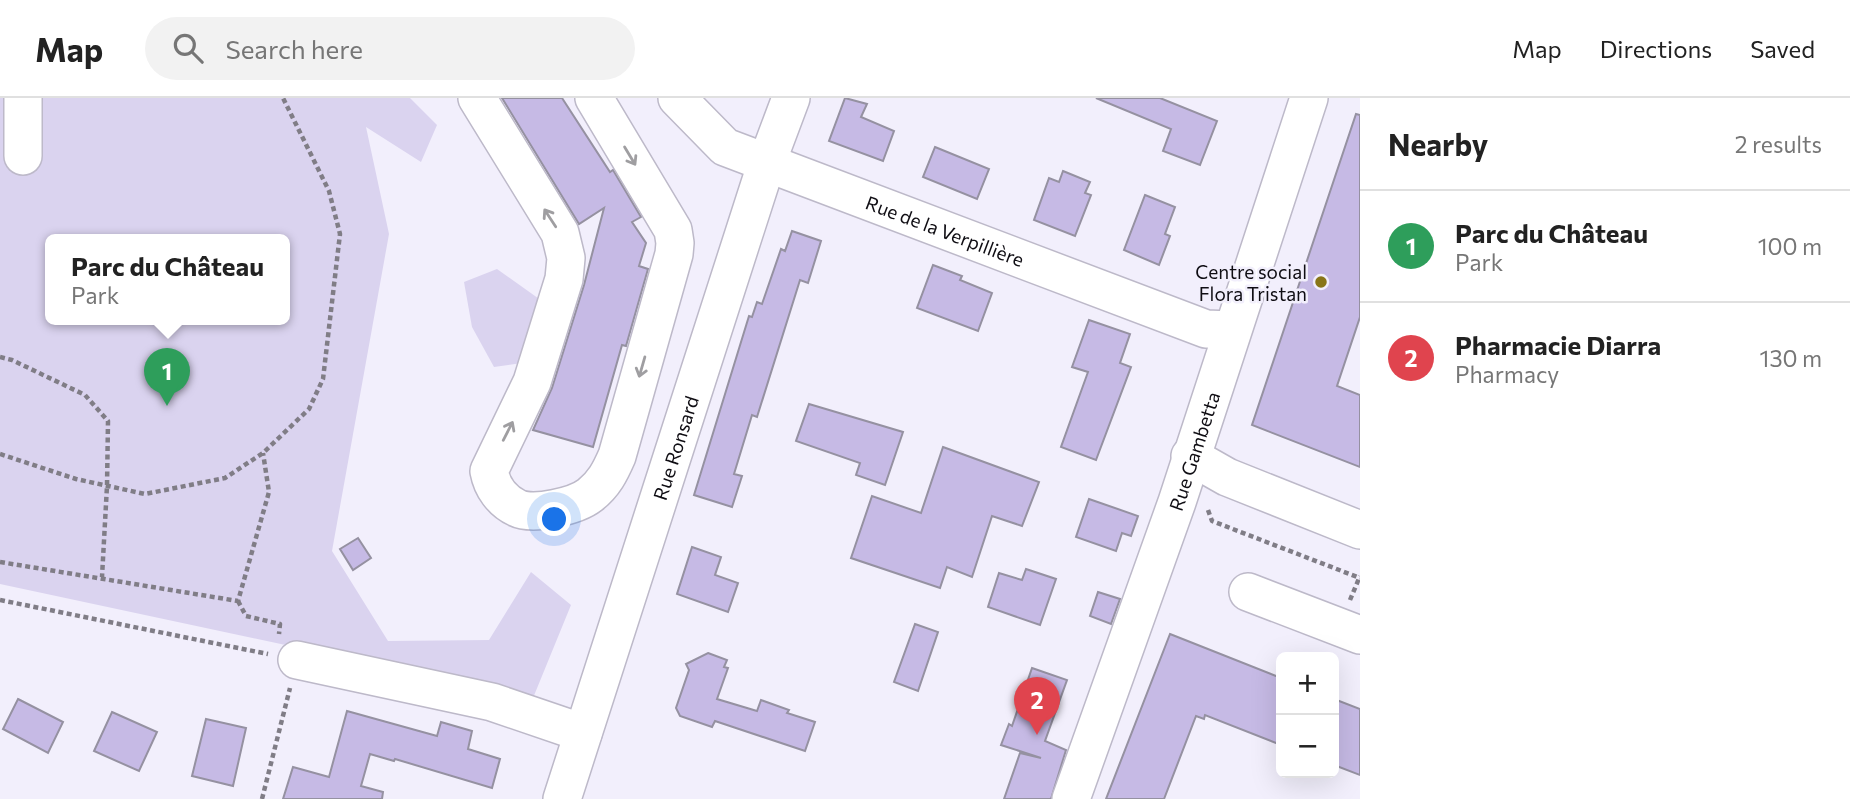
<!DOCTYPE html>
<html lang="en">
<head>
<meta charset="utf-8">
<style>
	:root { --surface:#fff; --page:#f2f2f2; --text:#222; --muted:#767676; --line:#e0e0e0; --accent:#d93025 }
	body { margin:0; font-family:Commissioner,sans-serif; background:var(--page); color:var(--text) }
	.controls { position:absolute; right:21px; bottom:21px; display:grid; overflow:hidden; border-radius:10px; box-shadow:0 7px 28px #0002 }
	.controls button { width:63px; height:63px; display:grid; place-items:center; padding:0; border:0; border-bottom:2px solid var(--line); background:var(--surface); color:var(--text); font:35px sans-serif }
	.you { position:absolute; left:555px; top:422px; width:24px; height:24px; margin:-18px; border:5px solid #fff; border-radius:50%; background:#1a73e8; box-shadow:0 0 0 10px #1a73e833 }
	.badge { display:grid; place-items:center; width:46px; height:46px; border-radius:50%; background:var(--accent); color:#fff; font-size:23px; font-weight:700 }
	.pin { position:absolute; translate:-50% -58px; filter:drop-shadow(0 2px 4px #0008) }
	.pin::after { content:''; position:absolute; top:37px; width:24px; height:21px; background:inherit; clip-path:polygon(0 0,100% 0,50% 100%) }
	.popup { position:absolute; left:45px; top:136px; width:245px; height:91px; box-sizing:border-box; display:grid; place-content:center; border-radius:10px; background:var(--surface); filter:drop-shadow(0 2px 5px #0005); font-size:23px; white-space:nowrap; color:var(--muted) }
	.popup b { font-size:26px; color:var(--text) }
	.popup::after { content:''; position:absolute; left:50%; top:100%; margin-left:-14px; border:14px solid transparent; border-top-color:var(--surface) }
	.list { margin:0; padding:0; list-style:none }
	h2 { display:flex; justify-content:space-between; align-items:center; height:91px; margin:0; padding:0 28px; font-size:30px }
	h2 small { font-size:23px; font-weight:400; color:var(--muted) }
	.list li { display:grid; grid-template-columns:46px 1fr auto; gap:21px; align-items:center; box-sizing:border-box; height:112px; padding:0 28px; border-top:2px solid var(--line) }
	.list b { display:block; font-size:26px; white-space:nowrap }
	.list p { margin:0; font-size:23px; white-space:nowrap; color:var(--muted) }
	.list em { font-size:23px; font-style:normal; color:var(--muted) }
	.icon { flex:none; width:38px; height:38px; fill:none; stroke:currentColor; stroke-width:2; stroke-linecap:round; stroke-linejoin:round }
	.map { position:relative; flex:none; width:1360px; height:701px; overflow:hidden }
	header { display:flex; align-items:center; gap:42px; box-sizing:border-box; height:98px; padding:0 35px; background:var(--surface); border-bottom:2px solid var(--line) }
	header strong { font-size:33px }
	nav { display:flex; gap:38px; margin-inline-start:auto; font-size:24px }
	.search { width:490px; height:63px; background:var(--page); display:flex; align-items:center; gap:18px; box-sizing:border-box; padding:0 24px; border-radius:38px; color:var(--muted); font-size:26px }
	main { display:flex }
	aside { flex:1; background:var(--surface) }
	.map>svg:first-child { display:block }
	.green { fill:#dad3ef; fill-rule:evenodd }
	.building { fill:#c6bae5; stroke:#9591a1; stroke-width:2 }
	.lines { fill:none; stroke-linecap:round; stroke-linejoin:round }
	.minor-casing { stroke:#bdb9c9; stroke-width:40 }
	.path { stroke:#807d86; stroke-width:4.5; stroke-dasharray:5 3.5; stroke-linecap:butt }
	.minor { stroke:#fff; stroke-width:37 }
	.oneway { stroke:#9f9ea1 }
	.poi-dot { fill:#887518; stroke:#f2effc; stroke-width:2.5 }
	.labels { text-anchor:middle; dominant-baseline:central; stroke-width:5; stroke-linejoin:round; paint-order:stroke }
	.street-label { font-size:19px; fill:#0f0d13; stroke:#f2effc }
	.poi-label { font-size:19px; fill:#0f0d13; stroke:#f2effc; text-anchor:end }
</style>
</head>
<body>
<header>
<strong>Map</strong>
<div class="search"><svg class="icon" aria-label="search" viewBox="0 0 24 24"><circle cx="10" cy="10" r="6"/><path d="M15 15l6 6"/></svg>Search here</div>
<nav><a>Map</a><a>Directions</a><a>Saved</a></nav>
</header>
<main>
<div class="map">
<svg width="1360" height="701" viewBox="0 0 1360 701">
	<rect width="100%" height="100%" fill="#f2effc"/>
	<g class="green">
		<path d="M0 0H410L437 27 421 64 366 29 389 136 332 453 388 543 489 542 531 474 571 507 533 600 0 486ZM50 142H284V222H50Z"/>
		<polygon points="497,171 542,203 522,265 494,269 472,229 464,184"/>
	</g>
	<g class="building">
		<polygon points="502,0 562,0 610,74 613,72 641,119 632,124 646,145 639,168 648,171 626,248 622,247 593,349 533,332 552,290 584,187 604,110 579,126"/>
		<polygon points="845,0 867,6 861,19 894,33 883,63 829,43"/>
		<polygon points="1096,0 1160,0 1217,23 1200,67 1163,53 1171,31"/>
		<polygon points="1356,16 1360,17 1360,219 1337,288 1360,297 1360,369 1252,327"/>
		<polygon points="935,49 989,71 977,101 923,79"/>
		<polygon points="1063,73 1090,84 1085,95 1091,97 1075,138 1034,122 1049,80 1059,84"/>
		<polygon points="1145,97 1175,109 1165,136 1170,138 1159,167 1124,152"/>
		<polygon points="792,133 821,143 808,185 800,182 757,319 752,317 734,376 742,378 732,409 694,397 749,218 752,219 757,204 762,206 781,151 785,153"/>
		<polygon points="933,167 962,178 960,182 992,195 978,233 917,210"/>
		<polygon points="1089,222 1130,236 1120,265 1131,269 1096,362 1061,349 1088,274 1072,269"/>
		<polygon points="809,306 903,334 885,387 856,377 860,365 796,343"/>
		<polygon points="943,349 1039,384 1022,428 992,418 972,479 947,469 940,490 851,460 872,398 921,415"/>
		<polygon points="1089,401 1138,418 1131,438 1122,435 1116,453 1076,439"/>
		<polygon points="358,440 371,460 353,472 340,451"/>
		<polygon points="692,449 721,459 715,477 738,485 728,514 677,496"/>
		<polygon points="1026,471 1056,481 1040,527 988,509 999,475 1022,482"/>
		<polygon points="1098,494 1120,501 1111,526 1090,518"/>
		<polygon points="915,526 938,534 918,593 894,584"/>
		<polygon points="1170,536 1281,580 1281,647 1205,617 1204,621 1196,618 1164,701 1106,701"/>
		<polygon points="708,555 727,562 724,569 728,570 717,601 757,613 761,602 789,612 787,615 815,624 805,653 715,623 712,629 680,618 676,610 689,572 686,566"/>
		<polygon points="1032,570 1067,582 1045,643 1066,652 1051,701 1004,701 1020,655 1041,660 1001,647 1009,626 1012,628"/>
		<polygon points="18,601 63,624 48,655 3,631"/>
		<polygon points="1334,601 1360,611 1360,677 1334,667"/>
		<polygon points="347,613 437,638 441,624 472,633 468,651 500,661 492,690 395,661 394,663 370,656 361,688 383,694 382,701 283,701 293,669 329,679"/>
		<polygon points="112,614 157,634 139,673 94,653"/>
		<polygon points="206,621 246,630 233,688 192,678"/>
	</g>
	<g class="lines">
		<defs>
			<g id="minor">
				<polyline points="23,0 23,58"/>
				<path d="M477 0 560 135 566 160 564 181 532 284 489 373C492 389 502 403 517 410 533 418 576 408 590 397 604 386 610 374 617 358L674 156 675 145 673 132 594 0"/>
				<path id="s1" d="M677 0 725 49 1206 231 1231 232"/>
				<polyline points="1190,358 1227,379 1360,432"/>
				<polyline points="1248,494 1360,537"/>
				<polyline points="297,562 492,604 583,635"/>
				<path id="s2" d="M562 701 767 64 791 0"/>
				<path id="s3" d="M1071 701 1177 404 1309 0"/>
			</g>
		</defs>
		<use href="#minor" class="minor-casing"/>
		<g class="path">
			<polyline points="0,259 12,262 85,297 108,323 107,388 102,479"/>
			<polyline points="0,356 76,381 145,396 225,380 263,355 309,311 323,281 340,136 329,93 283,0"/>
			<polyline points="1208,412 1212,423 1360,480"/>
			<polyline points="0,464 238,503 269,394 263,355"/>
			<polyline points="0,502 268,556"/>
			<polyline points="1350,502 1360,478"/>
			<polyline points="238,503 246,518 280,526 279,536"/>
			<polyline points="262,701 290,590"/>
		</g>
		<use href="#minor" class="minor"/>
	</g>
	<defs><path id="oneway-shaft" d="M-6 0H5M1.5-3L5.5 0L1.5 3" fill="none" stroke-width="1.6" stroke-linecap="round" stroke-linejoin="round" transform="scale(1.75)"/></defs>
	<g class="oneway">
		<use href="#oneway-shaft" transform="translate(630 58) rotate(59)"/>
		<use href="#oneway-shaft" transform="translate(550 120) rotate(-123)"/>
		<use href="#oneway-shaft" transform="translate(642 269) rotate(106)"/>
		<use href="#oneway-shaft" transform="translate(508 333) rotate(-63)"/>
	</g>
	<circle class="poi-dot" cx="1321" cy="184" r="7"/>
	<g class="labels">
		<g class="street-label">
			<text stroke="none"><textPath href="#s1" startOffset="304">Rue de la Verpillière</textPath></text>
			<text stroke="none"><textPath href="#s2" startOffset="369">Rue Ronsard</textPath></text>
			<text stroke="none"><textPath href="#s3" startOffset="369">Rue Gambetta</textPath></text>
		</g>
		<g class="poi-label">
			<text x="1307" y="173">Centre social<tspan x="1307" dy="22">Flora Tristan</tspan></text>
		</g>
	</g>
</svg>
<div class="controls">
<button>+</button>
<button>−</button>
</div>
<div class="you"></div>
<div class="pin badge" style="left:167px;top:308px;background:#2e9e5b">1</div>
<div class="popup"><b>Parc du Château</b>Park</div>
<div class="pin badge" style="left:1037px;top:637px;background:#e0444e">2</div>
</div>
<aside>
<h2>Nearby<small>2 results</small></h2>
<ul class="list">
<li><span class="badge" style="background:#2e9e5b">1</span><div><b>Parc du Château</b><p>Park</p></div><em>100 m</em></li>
<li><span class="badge" style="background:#e0444e">2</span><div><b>Pharmacie Diarra</b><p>Pharmacy</p></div><em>130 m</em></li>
</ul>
</aside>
</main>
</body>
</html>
